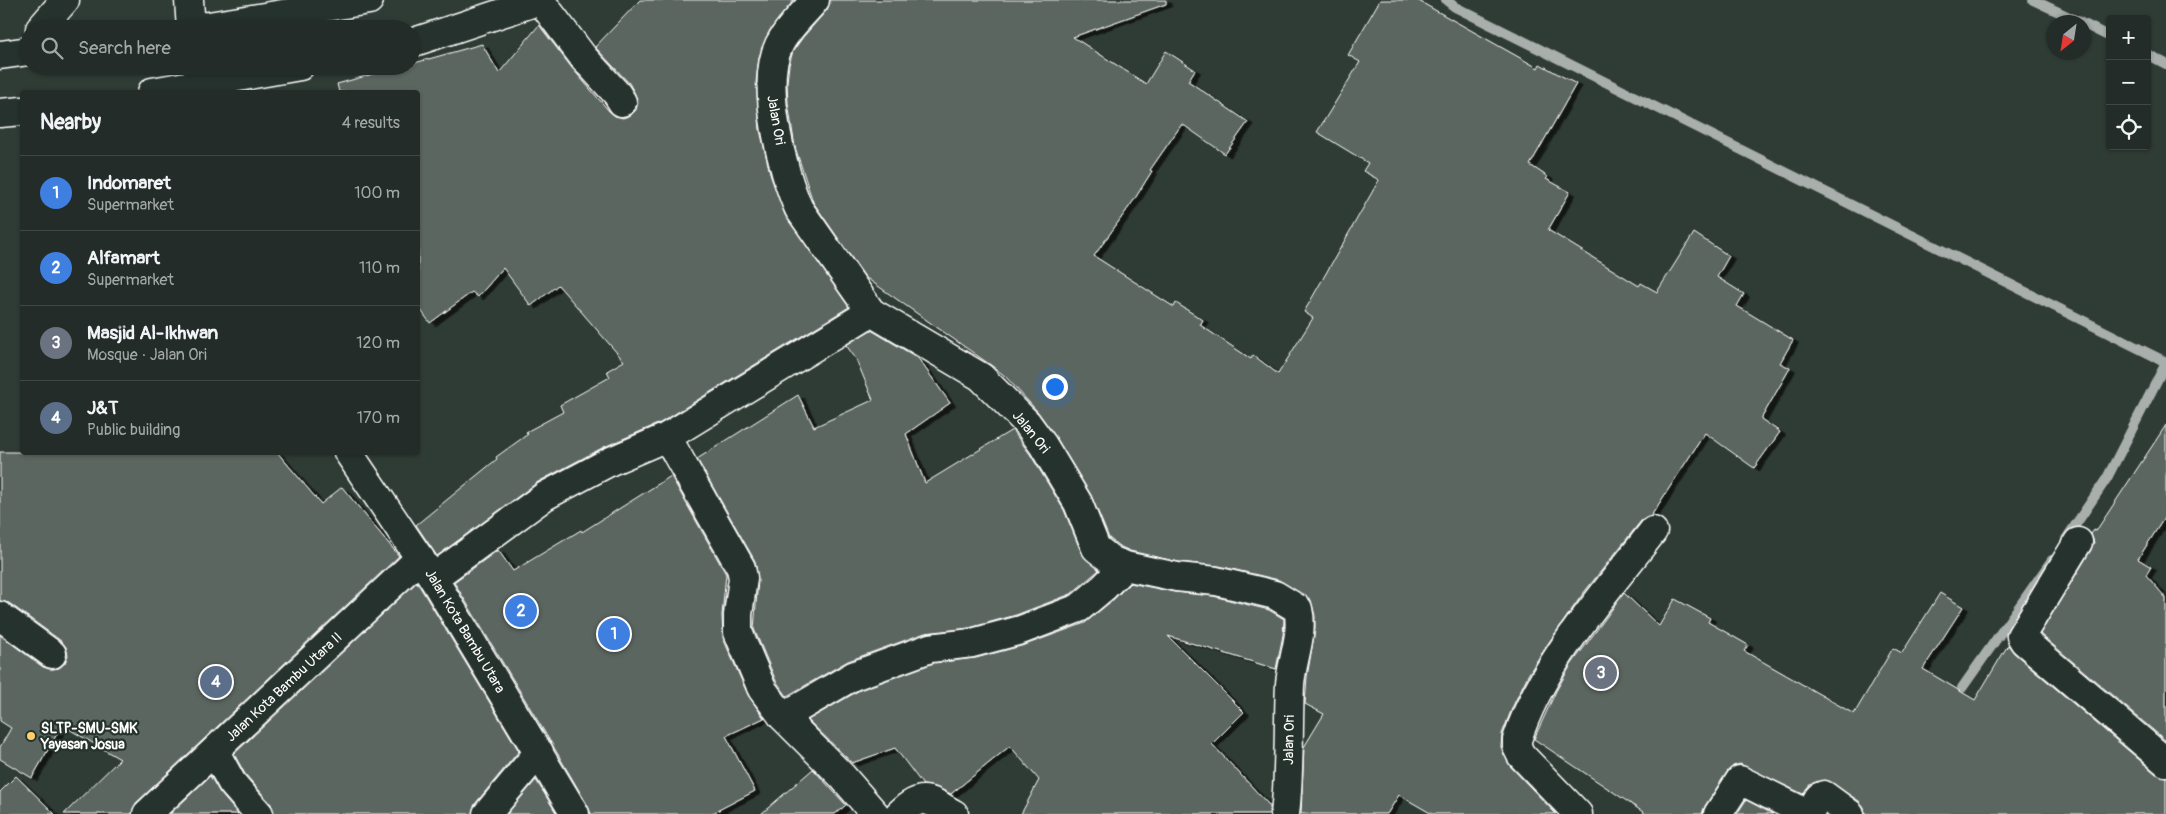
<!DOCTYPE html>
<html lang="en">
<head>
<meta charset="utf-8">
<style>
	:root { --surface:#232c28; --page:#2b3430; --text:#f1f3f6; --muted:#a3a7a8; --line:#404845; --accent:#bca0f2 }
	body { margin:0; font-family:Pangolin,sans-serif; background:var(--page); color:var(--text) }
	.controls { position:absolute; right:15px; top:15px; display:grid; overflow:hidden; border-radius:5px; box-shadow:0 1px 4px #0004 }
	.controls button { width:45px; height:45px; display:grid; place-items:center; padding:0; border:0; border-bottom:1px solid var(--line); background:var(--surface); color:var(--text); font:25px sans-serif }
	.compass { position:absolute; left:2046px; top:15px; width:45px; height:45px; border-radius:50%; background:var(--surface); box-shadow:0 1px 4px #0004; rotate:210deg }
	.you { position:absolute; left:1054px; top:386px; width:18px; height:18px; margin:-12px; border:4px solid #fff; border-radius:50%; background:#1a73e8; box-shadow:0 0 0 8px #1a73e833 }
	.badge { display:grid; place-items:center; width:32px; height:32px; border-radius:50%; background:var(--accent); color:#fff; font-size:16px; font-weight:700 }
	.pin { position:absolute; translate:-50% -50%; border:2px solid #fff; box-shadow:0 1px 5px #0006 }
	.list { margin:0; padding:0; list-style:none }
	h2 { display:flex; justify-content:space-between; align-items:center; height:65px; margin:0; padding:0 20px; font-size:21px }
	h2 small { font-size:16px; font-weight:400; color:var(--muted) }
	.list li { display:grid; grid-template-columns:32px 1fr auto; gap:15px; align-items:center; box-sizing:border-box; height:75px; padding:0 20px; border-top:1px solid var(--line) }
	.list b { display:block; font-size:19px; white-space:nowrap }
	.list p { margin:0; font-size:16px; white-space:nowrap; color:var(--muted) }
	.list em { font-size:16px; font-style:normal; color:var(--muted) }
	.icon { flex:none; width:28px; height:28px; fill:none; stroke:currentColor; stroke-width:2; stroke-linecap:round; stroke-linejoin:round }
	.map { position:relative; flex:none; width:2166px; height:814px; overflow:hidden }
	.search { position:absolute; background:var(--surface); box-shadow:0 1px 4px #0004; left:20px; top:20px; width:400px; height:55px; display:flex; align-items:center; gap:12px; box-sizing:border-box; padding:0 18px; border-radius:28px; color:var(--muted); font-size:19px }
	.panel { position:absolute; background:var(--surface); box-shadow:0 1px 4px #0004; left:20px; top:90px; width:400px; height:365px; border-radius:5px }
	.map>svg:first-child { display:block }
	.lines { fill:none; stroke-linecap:round; stroke-linejoin:round }
	.stream { stroke:#a9afac; stroke-width:10 }
	.building { fill:#5b6661; stroke:#fff; filter:url(#shadow) }
	.minor-casing { stroke:#fff; stroke-width:31 }
	.tertiary-casing { stroke:#fff; stroke-width:31 }
	.primary-casing { stroke:#fff; stroke-width:31 }
	.minor { stroke:#26332d; stroke-width:28 }
	.tertiary { stroke:#26332d; stroke-width:28 }
	.primary { stroke:#26332d; stroke-width:28 }
	.poi-dot { fill:#ffd166; stroke:#26332d; stroke-width:2 }
	.labels { text-anchor:middle; dominant-baseline:central; stroke-width:4.5; stroke-linejoin:round; paint-order:stroke }
	.street-label { font-size:14px; fill:#fff; stroke:#26332d }
	.poi-label { font-size:14px; font-weight:bold; fill:#fff; stroke:#26332d; text-anchor:start }
</style>
</head>
<body>
<div class="map">
<svg width="2166" height="814" viewBox="0 0 2166 814">
	<defs>
		<filter id="shadow"><feDropShadow dx="5.5" dy="3" stdDeviation="0" flood-color="#0009"/></filter>
	</defs>
	<rect width="100%" height="100%" fill="#2f3b35"/>
	<filter id="ink" filterUnits="userSpaceOnUse"><feTurbulence type="fractalNoise" baseFrequency=".02" numOctaves="2"/><feDisplacementMap in="SourceGraphic" scale="10" xChannelSelector="R" yChannelSelector="G"/><feConvolveMatrix kernelMatrix="1 2 1 2 8 2 1 2 1" color-interpolation-filters="sRGB"/></filter>
	<g filter="url(#ink)">
		<g class="lines">
			<g class="stream">
				<polyline points="1446,0 1455,7 2166,362"/>
				<polyline points="2033,0 2080,22"/>
				<polyline points="2084,24 2110,37"/>
				<polyline points="2147,54 2166,64"/>
				<polyline points="2066,539 2107,478 2166,363"/>
				<polyline points="1962,688 2052,560"/>
			</g>
		</g>
		<g class="building">
			<polygon points="640,0 794,0 770,30 759,57 756,82 760,130 771,177 785,215 849,307 660,423 604,447 538,482 437,556 416,525 497,459 496,457 528,434 526,432 563,412 560,405 610,377 607,371 624,361 558,285 531,306 503,268 478,297 472,292 430,323 418,306 418,92 339,92 337,84 402,66 411,66 411,64 482,44 499,73 539,25 572,68 609,111 615,116 623,118 631,115 636,110 638,102 635,94 629,83 595,47"/>
			<polygon points="830,0 1166,0 1166,4 1073,37 1146,84 1166,51 1195,70 1188,81 1248,122 1225,154 1182,124 1150,170 1152,171 1134,200 1094,256 1174,307 1176,303 1203,320 1200,325 1251,359 1253,355 1278,374 1313,318 1304,312 1379,180 1363,171 1368,163 1317,132 1360,62 1348,55 1380,0 1417,0 1538,68 1540,64 1576,84 1530,165 1548,177 1546,179 1570,192 1548,230 1639,286 1641,283 1657,292 1694,233 1729,256 1717,277 1744,294 1737,306 1793,340 1780,363 1790,368 1761,419 1780,432 1754,468 1705,433 1651,516 1641,521 1582,595 1545,648 1528,675 1513,706 1502,734 1501,747 1510,766 1556,814 1432,814 1399,795 1387,814 1301,814 1304,747 1324,714 1305,704 1307,677 1315,629 1315,616 1311,600 1279,580 1219,566 1179,562 1130,551 1119,546 1109,538 1091,495 1056,437 1038,412 1005,376 992,366 865,277 813,202 795,147 788,103 787,82 789,65 793,51 803,37 827,10"/>
			<polygon points="871,330 918,358 950,403 906,434 925,483 1012,430 1030,454 1064,510 1082,554 1099,570 1071,594 1016,615 969,628 925,633 848,661 787,696 776,681 754,629 758,580 755,561 697,459 798,395 814,427 873,400 856,359 846,345"/>
			<polygon points="2166,425 2166,515 2138,559 2151,567 2146,575 2166,598 2166,741 2040,634 2091,550 2094,542 2091,534 2094,530 2096,531"/>
			<polygon points="0,452 277,452 321,504 342,487 399,556 136,803 132,814 64,814 120,759 62,725 32,778 0,759 0,747 11,728 0,721 0,635 43,667 50,669 59,668 65,663 68,655 66,647 61,641 9,603 0,601"/>
			<polygon points="671,476 726,574 722,615 723,638 748,695 764,718 726,736 755,791 711,814 591,814 588,806 553,746 454,582 498,550 513,571 581,530 582,532"/>
			<polygon points="417,582 519,751 475,804 472,814 274,814 271,804 245,774 234,754"/>
			<polygon points="1130,583 1174,592 1213,596 1269,610 1284,619 1283,635 1276,669 1168,636 1244,712 1212,744 1269,805 1270,804 1270,814 1021,814 1039,780 1010,746 951,794 936,787 923,785 895,748 852,763 808,720 860,690 934,663 976,658 1025,645 1085,623 1114,599"/>
			<polygon points="1624,593 1659,626 1675,599 1710,618 1708,622 1748,645 1744,651 1854,714 1893,648 1902,653 1940,593 1963,607 1923,669 1975,700 2008,645 2014,653 2156,774 2166,777 2166,814 1865,814 1864,807 1859,801 1826,780 1813,783 1803,794 1740,764 1733,766 1727,772 1705,806 1702,814 1646,814 1534,739 1556,691 1571,665"/>
			<polygon points="813,769 846,805 835,814 761,814"/>
			<polygon points="16,776 55,814 0,814 0,792"/>
			<polygon points="210,776 220,793 238,814 170,814"/>
			<polygon points="536,780 557,814 507,814"/>
			<polygon points="1746,800 1773,814 1737,814"/>
		</g>
		<g class="lines">
			<defs>
				<g id="minor">
					<polyline points="189,0 191,29"/>
					<polyline points="540,0 584,58 617,94 622,102"/>
					<path d="M815 0C803 15 788 27 779 45 760 83 782 172 799 209L871 312 981 377 1027 423 1043 445 1078 503 1096 548 1111 560 1125 566 1177 577 1216 581 1275 595 1298 609C1304 634 1292 659 1290 684 1288 728 1290 771 1285 814"/>
					<polyline points="40,29 65,0"/>
					<polyline points="667,437 741,568 743,578 738,615 738,632 762,689 783,717 842,776 875,814"/>
					<polyline points="2078,542 2021,636 2024,641 2166,762"/>
					<polyline points="433,578 545,496 611,461 667,437 871,312"/>
					<polyline points="0,616 52,654"/>
					<polyline points="783,717 853,676 930,648 972,643 1021,630 1079,608 1104,587 1125,566"/>
					<polyline points="215,752 232,783 259,814"/>
					<polyline points="147,814 420,558"/>
					<polyline points="487,814 539,752"/>
					<path d="M899 814C923 791 929 800 954 814"/>
					<path d="M1578 814 1521 755 1517 747V740C1542 662 1604 595 1653 531"/>
					<polyline points="1718,814 1740,780 1804,812 1810,812 1819,797 1824,795 1850,814"/>
				</g>
				<polyline id="tertiary" points="348,452 433,578 575,814"/>
				<g id="primary">
					<polyline points="190,29 369,0"/>
					<polyline points="411,43 541,0"/>
					<polyline points="0,55 29,51"/>
					<polyline points="152,92 300,66"/>
					<polyline points="0,113 22,111"/>
				</g>
			</defs>
			<use href="#minor" class="minor-casing"/>
			<use href="#tertiary" class="tertiary-casing"/>
			<use href="#primary" class="primary-casing"/>
			<use href="#minor" class="minor"/>
			<use href="#tertiary" class="tertiary"/>
			<use href="#primary" class="primary"/>
		</g>
	</g>
	<circle class="poi-dot" cx="31" cy="736" r="5"/>
	<g class="labels">
		<g class="street-label">
			<text transform="translate(776 120) rotate(80)">Jalan Ori</text>
			<text transform="translate(1031 432) rotate(51)">Jalan Ori</text>
			<text transform="translate(465 631) rotate(59)">Jalan Kota Bambu Utara</text>
			<text transform="translate(284 687) rotate(-43)">Jalan Kota Bambu Utara II</text>
			<text transform="translate(1289 740) rotate(-89)">Jalan Ori</text>
		</g>
		<g class="poi-label">
			<text x="41" y="728">SLTP-SMU-SMK<tspan x="41" dy="16">Yayasan Josua</tspan></text>
		</g>
	</g>
</svg>
<div class="controls">
<button>+</button>
<button>−</button>
<button><svg class="icon" aria-label="locate" viewBox="0 0 24 24"><circle cx="12" cy="12" r="6"/><path d="M12 2v4M12 18v4M2 12h4M18 12h4"/></svg></button>
</div>
<svg class="compass" viewBox="-18 -18 36 36"><path d="M0-13l5 13h-10z" fill="#e53935"/><path d="M0 13l5-13h-10z" fill="#a3a7a8"/></svg>
<div class="you"></div>
<div class="pin badge" style="left:614px;top:634px;background:#3f7fe0">1</div>
<div class="pin badge" style="left:521px;top:611px;background:#3f7fe0">2</div>
<div class="pin badge" style="left:1601px;top:673px;background:#6b7280">3</div>
<div class="pin badge" style="left:216px;top:682px;background:#5c6f8a">4</div>
<div class="search"><svg class="icon" aria-label="search" viewBox="0 0 24 24"><circle cx="10" cy="10" r="6"/><path d="M15 15l6 6"/></svg>Search here</div>
<section class="panel">
<h2>Nearby<small>4 results</small></h2>
<ul class="list">
<li><span class="badge" style="background:#3f7fe0">1</span><div><b>Indomaret</b><p>Supermarket</p></div><em>100 m</em></li>
<li><span class="badge" style="background:#3f7fe0">2</span><div><b>Alfamart</b><p>Supermarket</p></div><em>110 m</em></li>
<li><span class="badge" style="background:#6b7280">3</span><div><b>Masjid Al-Ikhwan</b><p>Mosque · Jalan Ori</p></div><em>120 m</em></li>
<li><span class="badge" style="background:#5c6f8a">4</span><div><b>J&amp;T</b><p>Public building</p></div><em>170 m</em></li>
</ul>
</section>
</div>
</body>
</html>
